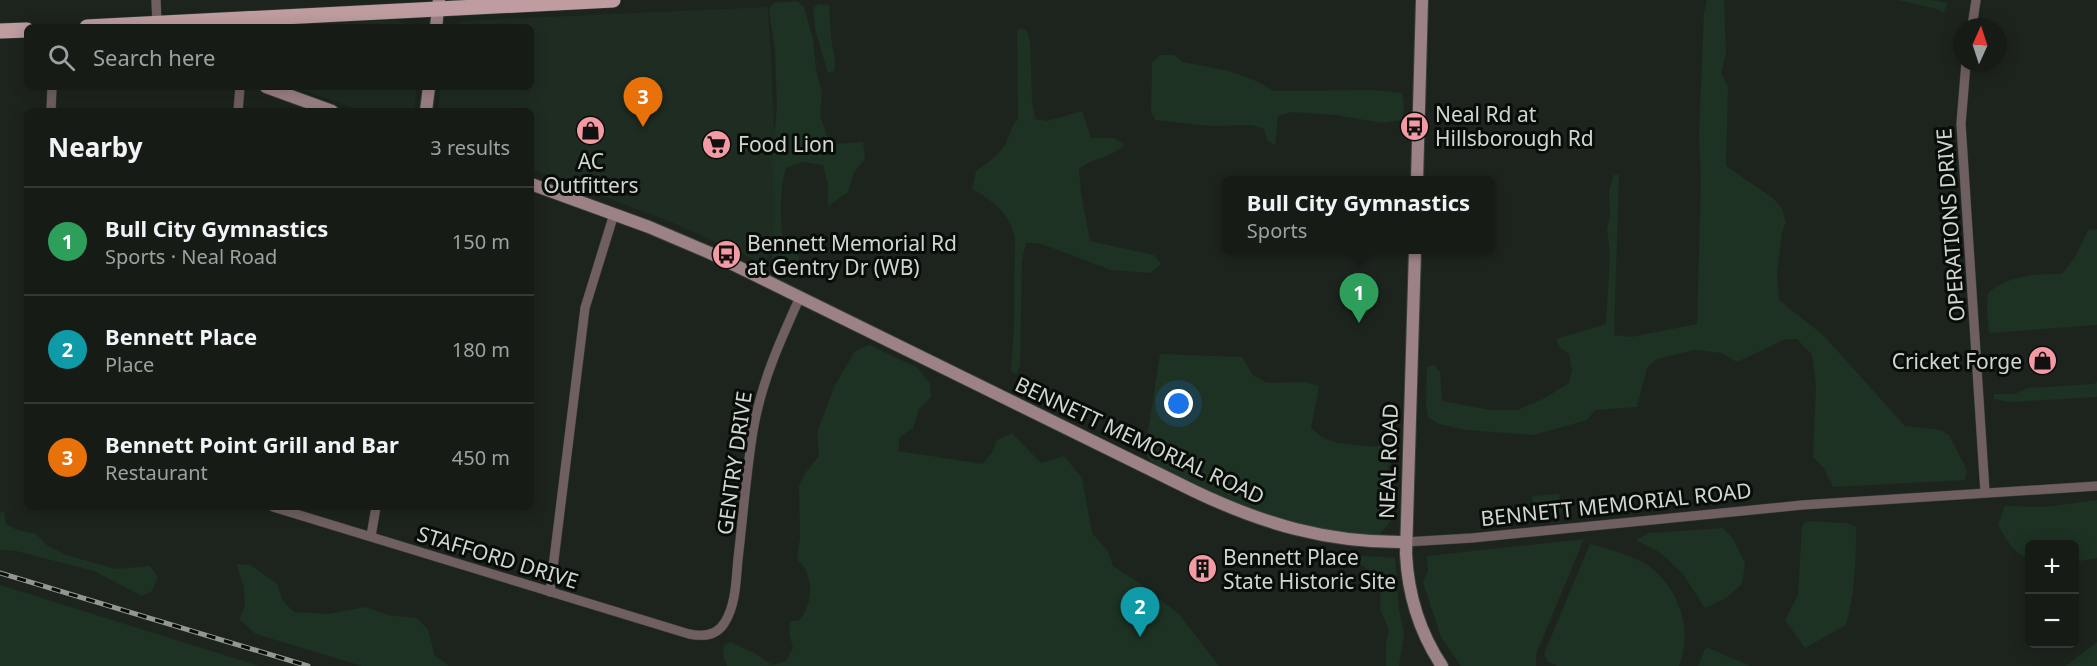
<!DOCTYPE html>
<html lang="en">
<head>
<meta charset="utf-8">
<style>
	:root { --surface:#161b16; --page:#232823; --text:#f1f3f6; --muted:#9ea1a1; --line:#353935; --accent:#b45309 }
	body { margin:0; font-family:"Noto Sans",sans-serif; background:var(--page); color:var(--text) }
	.controls { position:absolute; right:18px; bottom:18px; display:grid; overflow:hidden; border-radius:9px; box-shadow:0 3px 15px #0003 }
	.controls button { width:54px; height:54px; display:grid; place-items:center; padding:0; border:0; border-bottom:2px solid var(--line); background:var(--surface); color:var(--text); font:30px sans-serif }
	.compass { position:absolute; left:1953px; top:18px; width:54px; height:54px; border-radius:50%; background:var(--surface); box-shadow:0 3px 15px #0003; rotate:3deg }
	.you { position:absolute; left:1179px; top:404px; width:21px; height:21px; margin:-15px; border:4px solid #fff; border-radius:50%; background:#1a73e8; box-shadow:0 0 0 9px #1a73e833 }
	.badge { display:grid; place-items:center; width:39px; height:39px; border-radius:50%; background:var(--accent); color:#fff; font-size:20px; font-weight:700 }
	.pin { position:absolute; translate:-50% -50px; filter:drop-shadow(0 2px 3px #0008) }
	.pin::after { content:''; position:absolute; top:32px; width:21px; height:18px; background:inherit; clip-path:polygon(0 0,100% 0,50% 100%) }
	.popup { position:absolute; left:1222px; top:176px; width:273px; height:78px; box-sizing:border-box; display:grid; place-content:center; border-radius:9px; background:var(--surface); filter:drop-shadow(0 2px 4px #0005); font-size:20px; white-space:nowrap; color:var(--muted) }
	.popup b { font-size:22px; color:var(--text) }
	.popup::after { content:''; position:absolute; left:50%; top:100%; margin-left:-12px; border:12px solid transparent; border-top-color:var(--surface) }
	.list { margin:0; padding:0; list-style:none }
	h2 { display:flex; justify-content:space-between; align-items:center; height:78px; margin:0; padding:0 24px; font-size:26px }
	h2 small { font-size:20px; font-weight:400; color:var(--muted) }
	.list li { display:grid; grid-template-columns:39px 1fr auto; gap:18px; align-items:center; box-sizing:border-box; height:108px; padding:0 24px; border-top:2px solid var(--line) }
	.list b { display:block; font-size:22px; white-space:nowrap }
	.list p { margin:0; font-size:20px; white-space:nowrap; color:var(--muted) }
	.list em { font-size:20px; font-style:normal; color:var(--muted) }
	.icon { flex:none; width:33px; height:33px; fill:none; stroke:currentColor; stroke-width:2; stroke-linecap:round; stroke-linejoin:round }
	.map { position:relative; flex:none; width:2097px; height:666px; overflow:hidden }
	.search { position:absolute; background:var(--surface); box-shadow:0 3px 15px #0003; left:24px; top:24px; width:510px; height:66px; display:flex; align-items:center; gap:15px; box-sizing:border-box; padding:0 21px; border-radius:9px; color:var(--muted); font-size:22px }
	.panel { position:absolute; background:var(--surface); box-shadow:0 3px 15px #0003; left:24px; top:108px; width:510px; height:402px; border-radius:9px }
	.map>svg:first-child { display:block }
	.built { fill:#1f2c22 }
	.green { fill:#1d3222 }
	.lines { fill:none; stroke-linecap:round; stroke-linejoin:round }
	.street-casing { stroke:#3a403b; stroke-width:10 }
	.secondary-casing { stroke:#3a403b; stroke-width:14 }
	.primary-casing { stroke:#3a403b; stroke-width:16 }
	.street { stroke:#705f61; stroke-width:9 }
	.secondary { stroke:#9c8284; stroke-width:12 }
	.primary { stroke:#be9c9f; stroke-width:15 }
	.rail-casing { stroke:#929792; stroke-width:5 }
	.rail { stroke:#090d0a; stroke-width:3; stroke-dasharray:9; stroke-linecap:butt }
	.labels { text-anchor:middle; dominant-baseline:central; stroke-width:6; stroke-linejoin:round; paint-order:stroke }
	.poi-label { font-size:21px; fill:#d1d6d1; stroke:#090d0a; text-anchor:start }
	.street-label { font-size:21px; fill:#d1d6d1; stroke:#090d0a }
</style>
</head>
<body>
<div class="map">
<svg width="2097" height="666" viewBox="0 0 2097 666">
	<rect width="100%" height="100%" fill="#1d241e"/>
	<g class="built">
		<polygon points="768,7 779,226 764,264 674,223 531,169 531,111 438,111 441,87 531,87 531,27 455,27 461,21"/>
		<polygon points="396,20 414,27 248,27"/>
		<polygon points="294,87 417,87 414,111 362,111"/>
	</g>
	<g class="green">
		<polygon points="1707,0 1724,0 1726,53 1721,73 1728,87 1726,166 1773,198 1782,209 1786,222 1782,232 1777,272 1779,300 1824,336 1905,426 1941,430 1949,435 1967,470 1965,480 1833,487 1823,467 1813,457 1816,386 1812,355 1797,339 1786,339 1737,362 1722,353 1695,350 1657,359 1647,368 1637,407 1595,410 1587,420 1534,435 1465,430 1439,424 1428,417 1426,404 1427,367 1434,365 1440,372 1442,401 1490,410 1517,410 1545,398 1569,383 1572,370 1569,354 1559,347 1556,339 1606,324 1610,254 1607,229 1610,216 1609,191 1614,175 1619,174 1614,335 1631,337 1697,324 1701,182 1699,135 1704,12"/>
		<polygon points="1898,0 1932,0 1948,3 1943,13 1937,9"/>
		<path d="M797 1 804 7 813 39 816 70 822 92 820 116 827 135 834 144 863 142 865 159 854 172 848 192 828 206V185L823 165 803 162 786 168C779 191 780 222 784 246L795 249 799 256V270L789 273 776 268 772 258 775 209 772 158 777 107 775 51 769 10 773 3Z"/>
		<polygon points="819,4 829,5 831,37 835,62 834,71 828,73 815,29 813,8"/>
		<path d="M1022 28 1027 31 1030 40 1032 101 1035 119 1047 121 1082 111 1091 138H1114L1125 145C1112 157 1093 158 1079 169L1081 193 1090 241 1154 255 1161 264 1150 273 1111 270 1039 243H1026L1022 260 1020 366 1016 374 1011 371 1014 327 1015 240C1011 214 994 201 972 189L976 171C986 164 998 156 1005 145 1010 136 1010 126 1018 119L1017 30Z"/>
		<polygon points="1161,55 1174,55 1183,62 1229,71 1256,81 1274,91 1375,90 1402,93 1404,105 1402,120 1382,123 1336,115 1292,112 1278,116 1275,145 1267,140 1264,129 1252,125 1210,126 1155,120 1151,111 1152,62"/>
		<path d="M2097 229V325L1989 333 1987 308 1988 293C2010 275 2035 274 2062 274L2076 256 2088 230Z"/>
		<path d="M869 345 918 368 930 384 931 397 919 409 913 428 900 437 898 451 983 464 992 452 997 440 1012 433 1041 463 1064 456 1082 478 1092 533 1108 551 1113 566 1139 583 1179 614 1219 666H727L723 656 724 645 731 642 758 655 772 665 786 661 793 648 789 633 790 621H798C810 609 814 588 806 571 805 567 800 563 797 559L800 538 799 485 806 472 819 456 817 433 834 387 855 351Z"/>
		<path d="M1160 354 1242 357 1253 375 1267 383 1305 382 1319 386 1311 428 1323 438 1338 443 1375 447 1383 442 1391 441 1392 456 1388 468C1399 484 1400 509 1388 525 1385 529 1380 533 1377 536L1308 532 1237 506 1170 476 1149 460 1145 450Z"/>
		<polygon points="2097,381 2097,397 2009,402 1994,399 1994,394 2015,394 2027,388 2094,384"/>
		<polygon points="1559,494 1561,514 1534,516 1532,496"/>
		<path d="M2097 500V558L2075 562 2074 544H2030L2029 558C2014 554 2006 539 1998 525L2005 506 2045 507Z"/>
		<polygon points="4,511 6,524 17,530 36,534 48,546 66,555 116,569 150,566 158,577 152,591 142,596 94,571 16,551 0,550 0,513"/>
		<path d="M1807 521 1847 523 1856 527C1856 561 1855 593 1846 625L1805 648 1785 620 1798 595 1802 526Z"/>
		<polygon points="1723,528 1733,539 1745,563 1742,584 1726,598 1705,608 1683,574 1661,553 1636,540 1649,533"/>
		<polygon points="1584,539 1536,654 1536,666 1461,666 1441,637 1423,583 1428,570 1427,556"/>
		<path d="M1590 544C1608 549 1627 554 1644 563 1678 584 1694 629 1679 666H1557L1548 662 1544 654Z"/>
		<polygon points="1342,554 1395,558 1399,609 1404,634 1399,666 1386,666 1386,642 1389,630 1380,609 1381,584 1365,567"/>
		<polygon points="236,564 251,565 277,584 283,601 294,612 327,614 366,607 388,615 416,618 428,629 435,656 449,666 362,666 256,634 239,619 245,605 244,587"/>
		<polygon points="0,585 259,666 0,666"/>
		<polygon points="2097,642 2097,666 2065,666 2067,665"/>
		<polygon points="1706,647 1750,666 1698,666"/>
	</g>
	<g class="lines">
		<defs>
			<g id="street">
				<polyline points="156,0 157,23"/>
				<polyline points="1972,27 1976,0"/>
				<polyline points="1966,63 1961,124 1985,492"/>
				<polyline points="51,111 52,87"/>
				<polyline points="238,111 240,87"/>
				<path d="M273 507 689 634C703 637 717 636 725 622 736 604 736 580 738 559 743 517 746 474 753 431 761 383 780 341 800 297"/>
				<polyline points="371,536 376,507"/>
				<polyline points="1405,542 1472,538 1802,505 2097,486"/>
				<polyline points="550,592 585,308 614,214"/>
			</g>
			<g id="secondary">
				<polyline points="436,27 439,0"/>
				<polyline points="266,87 332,111"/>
				<polyline points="426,111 429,87"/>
				<polyline points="1417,180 1422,0"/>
				<path d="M531 184 649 227 710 253 1194 491C1263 524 1328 543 1405 542"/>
				<path d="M1415 250 1406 554C1408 594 1420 633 1442 666"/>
			</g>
			<g id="primary">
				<polyline points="87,27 613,0"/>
				<polyline points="0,31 27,30"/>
			</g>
		</defs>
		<use href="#street" class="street-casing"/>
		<use href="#secondary" class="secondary-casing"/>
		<use href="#primary" class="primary-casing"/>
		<use href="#street" class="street"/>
		<use href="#secondary" class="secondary"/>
		<use href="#primary" class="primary"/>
		<defs>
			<polyline id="rail" points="0,573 308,666"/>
		</defs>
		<use href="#rail" class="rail-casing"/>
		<use href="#rail" class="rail"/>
	</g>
	<defs>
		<symbol id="bus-disc" viewBox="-11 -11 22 22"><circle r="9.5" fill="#f49aa5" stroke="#090d0a"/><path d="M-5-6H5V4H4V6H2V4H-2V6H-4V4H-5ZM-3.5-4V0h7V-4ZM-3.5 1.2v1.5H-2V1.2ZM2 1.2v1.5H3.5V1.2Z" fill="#111"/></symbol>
		<symbol id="shop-disc" viewBox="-11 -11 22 22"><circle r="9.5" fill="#f49aa5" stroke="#090d0a"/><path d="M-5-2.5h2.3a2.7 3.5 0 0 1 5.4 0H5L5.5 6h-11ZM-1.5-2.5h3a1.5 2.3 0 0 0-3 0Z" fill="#111"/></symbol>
		<symbol id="supermarket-disc" viewBox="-11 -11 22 22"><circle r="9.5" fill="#f49aa5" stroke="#090d0a"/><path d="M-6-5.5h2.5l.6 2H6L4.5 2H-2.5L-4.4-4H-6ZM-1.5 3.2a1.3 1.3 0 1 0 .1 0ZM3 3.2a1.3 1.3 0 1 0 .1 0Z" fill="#111"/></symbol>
		<symbol id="building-disc" viewBox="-11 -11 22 22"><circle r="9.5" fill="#f49aa5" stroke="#090d0a"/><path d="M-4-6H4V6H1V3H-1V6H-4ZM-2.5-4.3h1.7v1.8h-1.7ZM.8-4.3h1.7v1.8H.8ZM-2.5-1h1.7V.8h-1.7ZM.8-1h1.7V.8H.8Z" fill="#111"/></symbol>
	</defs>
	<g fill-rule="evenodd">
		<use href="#bus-disc" x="1398" y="110" width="33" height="33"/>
		<use href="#shop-disc" x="574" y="114" width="33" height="33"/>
		<use href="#supermarket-disc" x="700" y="128" width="33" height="33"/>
		<use href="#bus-disc" x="710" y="238" width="33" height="33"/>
		<use href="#shop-disc" x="2026" y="344" width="33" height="33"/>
		<use href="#building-disc" x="1186" y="552" width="33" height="33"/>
	</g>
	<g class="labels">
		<g class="poi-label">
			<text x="1435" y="114">Neal Rd at<tspan x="1435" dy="24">Hillsborough Rd</tspan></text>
			<text x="738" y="144">Food Lion</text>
			<text x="591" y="161" text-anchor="middle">AC<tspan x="591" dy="24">Outfitters</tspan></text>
			<text x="747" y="243">Bennett Memorial Rd<tspan x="747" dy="24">at Gentry Dr (WB)</tspan></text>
			<text x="2022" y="361" text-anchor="end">Cricket Forge</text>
			<text x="1223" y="557">Bennett Place<tspan x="1223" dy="24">State Historic Site</tspan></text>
		</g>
		<g class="street-label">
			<text transform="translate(1950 225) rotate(-94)">OPERATIONS DRIVE</text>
			<text transform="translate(1140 440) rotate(25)">BENNETT MEMORIAL ROAD</text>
			<text transform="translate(1388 461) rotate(-88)">NEAL ROAD</text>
			<text transform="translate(734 463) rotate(-82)">GENTRY DRIVE</text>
			<text transform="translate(1616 504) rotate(-6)">BENNETT MEMORIAL ROAD</text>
			<text transform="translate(498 557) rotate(17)">STAFFORD DRIVE</text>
		</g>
	</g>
</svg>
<div class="controls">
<button>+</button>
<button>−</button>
</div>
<svg class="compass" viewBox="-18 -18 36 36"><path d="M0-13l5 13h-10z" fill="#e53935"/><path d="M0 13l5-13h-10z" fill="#9ea1a1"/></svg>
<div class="you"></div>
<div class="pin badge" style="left:1359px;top:323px;background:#2e9e5b">1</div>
<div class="popup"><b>Bull City Gymnastics</b>Sports</div>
<div class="pin badge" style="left:1140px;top:637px;background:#0f9aa8">2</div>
<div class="pin badge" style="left:643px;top:127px;background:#e8710a">3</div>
<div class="search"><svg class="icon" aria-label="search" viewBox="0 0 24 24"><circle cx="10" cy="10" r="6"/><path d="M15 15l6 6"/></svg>Search here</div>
<section class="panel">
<h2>Nearby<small>3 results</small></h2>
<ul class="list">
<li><span class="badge" style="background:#2e9e5b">1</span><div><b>Bull City Gymnastics</b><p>Sports · Neal Road</p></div><em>150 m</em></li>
<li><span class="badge" style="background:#0f9aa8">2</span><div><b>Bennett Place</b><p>Place</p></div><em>180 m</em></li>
<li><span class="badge" style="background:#e8710a">3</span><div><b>Bennett Point Grill and Bar</b><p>Restaurant</p></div><em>450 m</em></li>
</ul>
</section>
</div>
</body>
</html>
